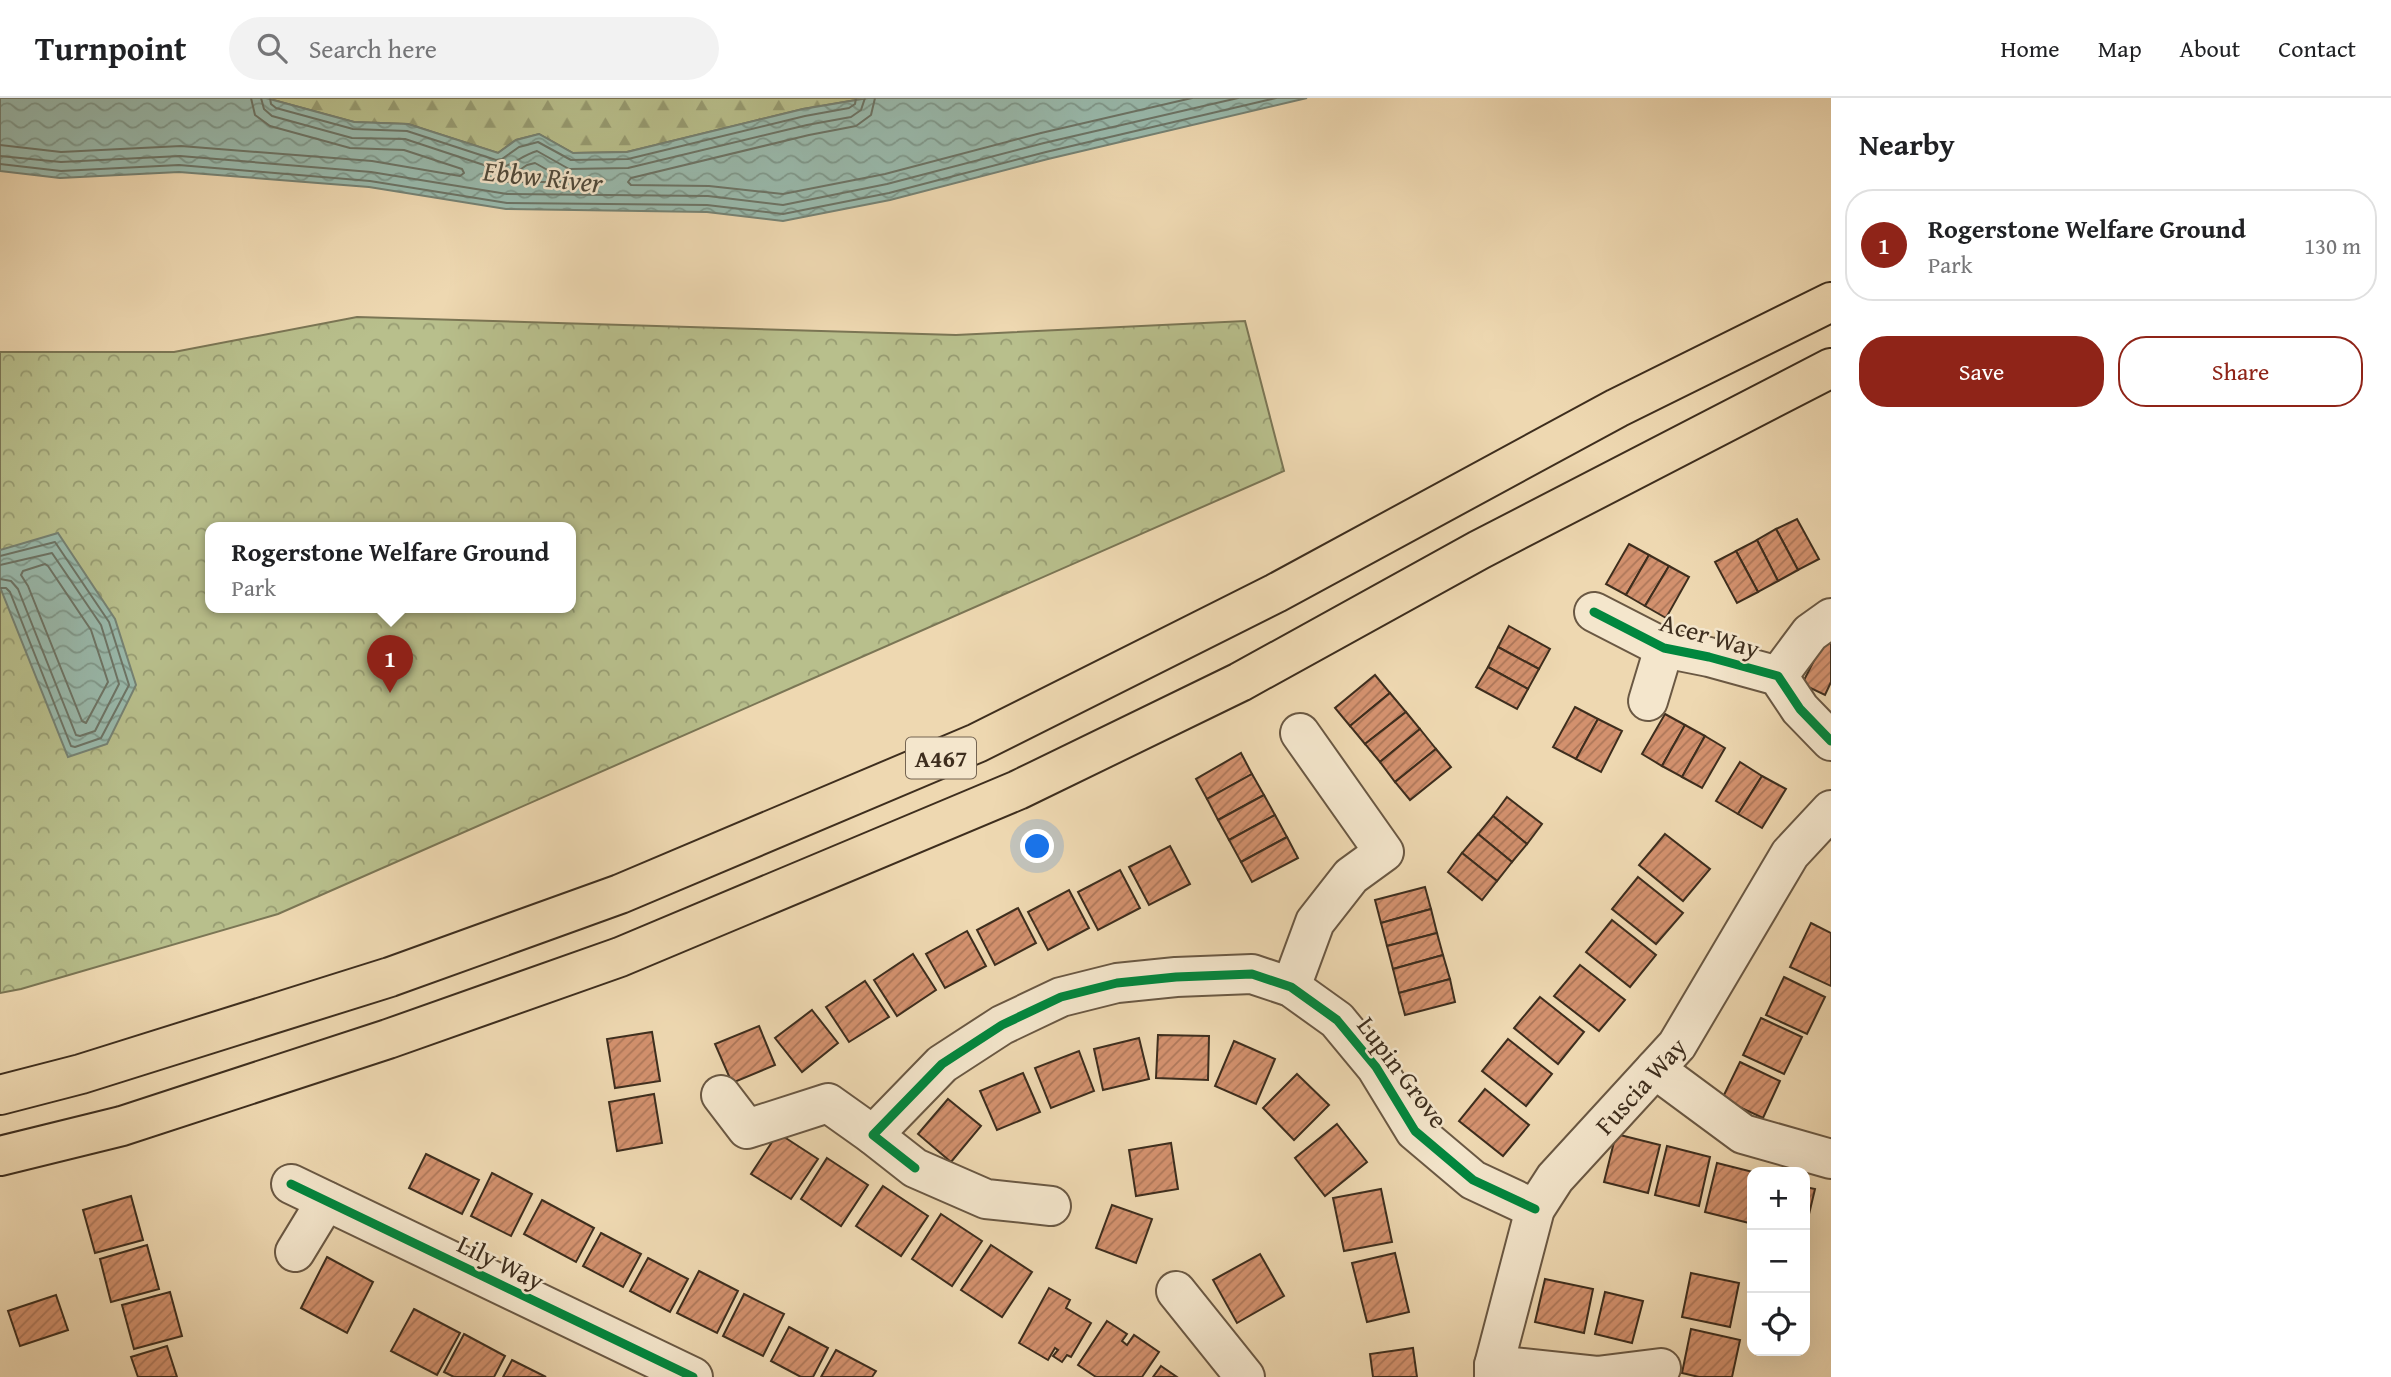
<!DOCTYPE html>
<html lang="en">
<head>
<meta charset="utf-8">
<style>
	:root { --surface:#fff; --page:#f2f2f2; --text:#202124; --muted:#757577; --line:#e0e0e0; --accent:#8f2418 }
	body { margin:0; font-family:"Gentium Book Plus",serif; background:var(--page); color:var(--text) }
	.controls { position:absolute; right:21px; bottom:21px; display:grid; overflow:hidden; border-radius:14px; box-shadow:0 7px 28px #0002 }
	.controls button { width:63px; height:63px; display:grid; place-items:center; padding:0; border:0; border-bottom:2px solid var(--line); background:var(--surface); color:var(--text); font:35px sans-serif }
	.you { position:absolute; left:1038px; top:749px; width:24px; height:24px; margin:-18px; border:5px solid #fff; border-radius:50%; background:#1a73e8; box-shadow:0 0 0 10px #1a73e833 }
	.badge { display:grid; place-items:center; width:46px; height:46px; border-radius:50%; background:var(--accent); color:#fff; font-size:23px; font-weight:700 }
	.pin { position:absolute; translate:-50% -58px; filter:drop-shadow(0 2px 4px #0008) }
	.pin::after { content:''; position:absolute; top:37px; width:24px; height:21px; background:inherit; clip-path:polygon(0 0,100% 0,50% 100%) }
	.popup { position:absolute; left:205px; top:424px; width:371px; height:91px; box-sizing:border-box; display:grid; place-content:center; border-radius:14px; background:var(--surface); filter:drop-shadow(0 2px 5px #0005); font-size:23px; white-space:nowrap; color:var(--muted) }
	.popup b { font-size:26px; color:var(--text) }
	.popup::after { content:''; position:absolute; left:50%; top:100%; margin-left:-14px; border:14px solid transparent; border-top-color:var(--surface) }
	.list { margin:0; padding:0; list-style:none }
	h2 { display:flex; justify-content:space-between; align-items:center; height:91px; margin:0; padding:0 28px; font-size:30px }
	h2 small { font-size:23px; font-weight:400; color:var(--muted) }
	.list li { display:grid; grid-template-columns:46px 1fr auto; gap:21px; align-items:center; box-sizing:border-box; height:112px; margin:0 14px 14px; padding:0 14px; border:2px solid var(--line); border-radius:28px }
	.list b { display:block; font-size:26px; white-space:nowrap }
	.list p { margin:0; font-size:23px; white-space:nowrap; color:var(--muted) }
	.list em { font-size:23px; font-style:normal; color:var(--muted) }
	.actions { display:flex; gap:14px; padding:21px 28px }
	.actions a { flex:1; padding:16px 0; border:2px solid var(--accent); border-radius:28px; text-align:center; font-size:24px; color:var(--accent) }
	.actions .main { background:var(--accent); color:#fff }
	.icon { flex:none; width:38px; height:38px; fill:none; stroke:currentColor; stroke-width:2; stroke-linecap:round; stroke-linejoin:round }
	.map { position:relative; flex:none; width:1831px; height:1279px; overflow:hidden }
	header { display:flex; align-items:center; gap:42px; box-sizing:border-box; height:98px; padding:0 35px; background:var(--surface); border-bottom:2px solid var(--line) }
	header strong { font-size:33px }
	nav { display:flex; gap:38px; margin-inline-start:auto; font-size:24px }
	.search { width:490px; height:63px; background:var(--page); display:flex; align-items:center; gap:18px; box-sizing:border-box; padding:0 24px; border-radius:38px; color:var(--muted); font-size:26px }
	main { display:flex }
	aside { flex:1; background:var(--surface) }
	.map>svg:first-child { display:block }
	.forest { fill:url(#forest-firs); stroke:#7b7655; stroke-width:2 }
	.park { fill:url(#park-crowns); stroke:#7b7655; stroke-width:2; fill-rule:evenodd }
	.water { fill:url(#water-waves); stroke:#758274; stroke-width:2 }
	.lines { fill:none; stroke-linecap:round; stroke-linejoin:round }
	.shore { stroke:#6c7466; stroke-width:2 }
	.building { fill:url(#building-hatch); stroke:#3e2e1e; stroke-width:2 }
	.minor-casing { stroke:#6a5843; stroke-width:42 }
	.major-casing { stroke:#3e2e1e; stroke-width:42 }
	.minor { stroke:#f4e6cc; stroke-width:38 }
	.major { stroke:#eed8b1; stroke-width:38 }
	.cycleway-casing { stroke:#f4e6cc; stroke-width:13 }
	.cycleway { stroke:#00873e; stroke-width:9 }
	.labels { text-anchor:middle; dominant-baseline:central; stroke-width:5; stroke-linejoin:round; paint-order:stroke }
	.shield { fill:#f4e6cc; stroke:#756552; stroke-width:2 }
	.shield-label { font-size:24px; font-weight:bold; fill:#3e2e1e }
	.street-label { font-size:26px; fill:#3e2e1e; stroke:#f4e6cc }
	.water-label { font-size:28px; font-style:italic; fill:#504a3b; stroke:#f4e6cc }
</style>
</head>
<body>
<header>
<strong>Turnpoint</strong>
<div class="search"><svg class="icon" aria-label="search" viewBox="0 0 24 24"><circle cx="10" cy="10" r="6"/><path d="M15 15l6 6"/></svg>Search here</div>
<nav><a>Home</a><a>Map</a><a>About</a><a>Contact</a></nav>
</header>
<main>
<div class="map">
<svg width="1831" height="1279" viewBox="0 0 1831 1279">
	<defs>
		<pattern id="forest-firs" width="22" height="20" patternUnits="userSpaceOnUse" patternTransform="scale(1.75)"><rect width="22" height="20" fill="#b8bf8c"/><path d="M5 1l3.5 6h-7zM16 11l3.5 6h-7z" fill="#979c72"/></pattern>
		<pattern id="park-crowns" width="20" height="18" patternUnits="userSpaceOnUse" patternTransform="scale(1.75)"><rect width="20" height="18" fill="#b8bf8c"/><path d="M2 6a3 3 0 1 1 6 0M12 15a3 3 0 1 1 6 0" fill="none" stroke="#979c72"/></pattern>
		<pattern id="water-waves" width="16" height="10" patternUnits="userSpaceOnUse" patternTransform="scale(1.75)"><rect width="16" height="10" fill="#99baad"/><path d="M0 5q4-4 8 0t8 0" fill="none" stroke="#7e988c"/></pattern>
		<pattern id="building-hatch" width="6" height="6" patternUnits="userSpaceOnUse" patternTransform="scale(1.75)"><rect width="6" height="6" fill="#d3916e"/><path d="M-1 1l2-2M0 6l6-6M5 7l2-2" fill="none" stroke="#ad775a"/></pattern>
	</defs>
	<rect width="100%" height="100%" fill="#eed8b1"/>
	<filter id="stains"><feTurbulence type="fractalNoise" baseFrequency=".00286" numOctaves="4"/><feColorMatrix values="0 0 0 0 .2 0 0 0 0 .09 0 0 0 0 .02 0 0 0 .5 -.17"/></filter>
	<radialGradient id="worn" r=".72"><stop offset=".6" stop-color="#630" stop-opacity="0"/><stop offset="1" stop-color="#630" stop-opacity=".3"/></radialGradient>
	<polygon class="forest" points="266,0 868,0 803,11 627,54 573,55 539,36 516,42 498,55 408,26 354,24"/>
	<path class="park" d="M357 219 956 237 1245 223 1284 373 278 816 21 891 0 895V254H174ZM210 429H570V509H210Z"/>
	<g class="water">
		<polygon points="0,0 266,0 354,24 408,26 498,55 516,42 539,36 573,55 627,54 803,11 868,0 1307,0 1048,61 890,102 783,123 707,114 506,111 369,89 179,74 60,80 0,73"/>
		<polygon points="58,435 115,521 136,587 107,646 68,659 0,489 0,452"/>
	</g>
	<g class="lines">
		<g class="shore">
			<path d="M261 0 264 11 272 18 352 40 405 41 496 71C511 69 522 57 537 53L569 71 628 70 807 27 851 19 861 12 865 0"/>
			<polyline points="270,0 271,6 276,10 353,31 407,33 496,62 502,61 519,49 538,44 571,62 628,61 805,18 849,10 855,6 856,0"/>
			<polyline points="875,0 871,17 856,28 809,37 631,80 628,84 631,87 709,88 783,96 885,76 1041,35 1192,0"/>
			<polyline points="0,47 61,54 181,48 372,63 460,78 464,75 462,71 404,52 350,50 270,28 255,17 251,0"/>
			<polyline points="0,58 61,64 180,58 371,74 507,96 708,98 783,107 887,86 1044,45 1238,0"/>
			<polygon points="535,65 562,80 563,84 508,84 509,79 527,67"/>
			<polyline points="0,66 61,73 179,67 370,83 507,105 707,107 783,116 889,95 1046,54 1276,0"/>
			<polyline points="0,458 55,444 109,524 129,587 101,640 75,649 71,648 10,494 6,490 0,490"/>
			<polygon points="45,466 48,468 91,532 108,584 86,625 82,623 28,488 21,477 23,473"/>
			<polyline points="0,467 52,455 101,527 119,586 95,633 80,638 76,637 18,491 11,483 0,481"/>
		</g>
	</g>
	<g class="building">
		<polygon points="1797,421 1819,461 1798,472 1776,431"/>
		<polygon points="1776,431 1798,472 1778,483 1757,442"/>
		<polygon points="1757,442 1778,483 1758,494 1736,453"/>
		<polygon points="1629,446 1649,457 1626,497 1606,486"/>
		<polygon points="1736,453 1758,494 1737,505 1715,464"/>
		<polygon points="1649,457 1669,468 1645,508 1626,497"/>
		<polygon points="1669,468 1689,479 1666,520 1645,508"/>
		<polygon points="1509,528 1550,551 1539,571 1498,549"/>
		<polygon points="1825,541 1831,544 1831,584 1825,597 1802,586"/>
		<polygon points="1498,549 1539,571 1528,591 1488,569"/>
		<polygon points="1488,569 1528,591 1517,611 1476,589"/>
		<polygon points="1375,577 1390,595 1350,628 1335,610"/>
		<polygon points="1390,595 1406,614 1365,646 1350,628"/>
		<polygon points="1575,609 1598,621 1576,661 1553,649"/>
		<polygon points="1406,614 1420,631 1380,664 1365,646"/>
		<polygon points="1665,616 1685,627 1662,668 1642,656"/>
		<polygon points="1598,621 1622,633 1601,674 1576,661"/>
		<polygon points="1685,627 1705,638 1682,679 1662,668"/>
		<polygon points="1420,631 1436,651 1395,684 1380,664"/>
		<polygon points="1705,638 1725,650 1702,690 1682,679"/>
		<polygon points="1436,651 1451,669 1410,702 1395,684"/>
		<polygon points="1241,655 1252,676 1207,701 1196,681"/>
		<polygon points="1740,664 1762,678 1738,716 1716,703"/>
		<polygon points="1252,676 1264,697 1218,722 1207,701"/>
		<polygon points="1762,678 1786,691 1762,730 1738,716"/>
		<polygon points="1264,697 1275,717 1229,742 1218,722"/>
		<polygon points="1507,699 1542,726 1527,746 1493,718"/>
		<polygon points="1275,717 1287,739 1241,764 1229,742"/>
		<polygon points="1493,718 1527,746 1512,764 1478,736"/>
		<polygon points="1478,736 1512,764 1497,783 1462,755"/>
		<polygon points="1665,736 1710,771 1683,803 1639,767"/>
		<polygon points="1287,739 1298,760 1252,784 1241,764"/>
		<polygon points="1170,748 1190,786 1149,807 1129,769"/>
		<polygon points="1462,755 1497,783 1482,802 1448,774"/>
		<polygon points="1120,772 1140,810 1098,832 1078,794"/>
		<polygon points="1638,779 1683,815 1656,846 1612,811"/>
		<polygon points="1425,789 1431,811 1381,825 1375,802"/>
		<polygon points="1069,792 1089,830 1048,852 1028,814"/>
		<polygon points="1018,810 1036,845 995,867 977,832"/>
		<polygon points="1431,811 1437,835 1387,848 1381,825"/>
		<polygon points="1612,822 1656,857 1630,889 1586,854"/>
		<polygon points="1811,825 1831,835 1831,888 1790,869"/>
		<polygon points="967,833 986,868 945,890 926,856"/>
		<polygon points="1437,835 1443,857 1393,871 1387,848"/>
		<polygon points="913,856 936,892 897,918 874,882"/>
		<polygon points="1443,857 1450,881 1399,895 1393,871"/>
		<polygon points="1580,867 1625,902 1599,933 1554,898"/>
		<polygon points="1784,879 1825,899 1807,936 1766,917"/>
		<polygon points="1450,881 1455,904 1405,917 1399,895"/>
		<polygon points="865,883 889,919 849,944 826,909"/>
		<polygon points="1540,899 1584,934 1558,966 1514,930"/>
		<polygon points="812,912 838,945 802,974 775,940"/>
		<polygon points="1761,920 1802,939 1784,976 1743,957"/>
		<polygon points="759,928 775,967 732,985 715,946"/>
		<polygon points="652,934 660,983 615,990 607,941"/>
		<polygon points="1158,937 1209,938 1208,982 1156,980"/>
		<polygon points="1139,940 1149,981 1103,992 1094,951"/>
		<polygon points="1508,941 1552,976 1526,1008 1482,973"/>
		<polygon points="1234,943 1275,961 1256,1006 1215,988"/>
		<polygon points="1079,953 1094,993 1051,1010 1035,970"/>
		<polygon points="1740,964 1780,983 1763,1020 1722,1001"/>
		<polygon points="1023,975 1040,1014 997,1032 980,993"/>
		<polygon points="1297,976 1329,1007 1294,1042 1263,1010"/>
		<polygon points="1485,991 1529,1027 1503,1058 1459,1023"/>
		<polygon points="654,996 662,1045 617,1053 609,1004"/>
		<polygon points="948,1001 981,1028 951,1064 918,1036"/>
		<polygon points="1337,1026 1367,1064 1325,1098 1295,1060"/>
		<polygon points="778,1035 818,1061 791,1101 751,1076"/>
		<polygon points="1616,1036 1660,1047 1648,1095 1604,1084"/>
		<polygon points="1171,1045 1178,1091 1136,1098 1129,1052"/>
		<polygon points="1667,1048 1710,1059 1699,1108 1655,1097"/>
		<polygon points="426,1056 479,1082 462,1116 409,1090"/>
		<polygon points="827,1060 868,1087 841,1128 801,1101"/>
		<polygon points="1717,1065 1753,1074 1752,1111 1749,1125 1705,1114"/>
		<polygon points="492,1075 532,1096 511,1138 471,1118"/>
		<polygon points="883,1088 928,1118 901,1158 856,1128"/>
		<polygon points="1805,1089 1815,1091 1805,1133"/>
		<polygon points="1381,1091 1392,1144 1344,1153 1333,1100"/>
		<polygon points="131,1098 143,1142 95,1155 83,1112"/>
		<polygon points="542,1102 594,1130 576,1164 524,1136"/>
		<polygon points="1112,1107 1152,1121 1136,1165 1096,1150"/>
		<polygon points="941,1116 982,1143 952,1188 912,1161"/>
		<polygon points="601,1135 641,1156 623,1189 583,1168"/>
		<polygon points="147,1147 159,1191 111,1204 100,1161"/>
		<polygon points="991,1147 1032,1174 1002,1219 961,1192"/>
		<polygon points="1395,1155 1409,1214 1367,1224 1352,1165"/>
		<polygon points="1260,1156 1284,1198 1237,1225 1213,1182"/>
		<polygon points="327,1159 373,1184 347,1235 301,1210"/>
		<polygon points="648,1160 688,1181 670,1214 630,1193"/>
		<polygon points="699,1173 738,1193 717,1235 677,1215"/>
		<polygon points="1691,1175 1739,1185 1730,1229 1682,1219"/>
		<polygon points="1545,1181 1593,1191 1584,1235 1535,1224"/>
		<polygon points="1049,1190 1070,1202 1066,1210 1091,1225 1071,1259 1067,1257 1062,1264 1053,1258 1058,1252 1055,1250 1048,1262 1019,1245"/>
		<polygon points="170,1194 182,1238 134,1251 122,1207"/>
		<polygon points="1605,1194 1643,1203 1632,1245 1595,1236"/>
		<polygon points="744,1196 784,1216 763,1258 723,1238"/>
		<polygon points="56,1197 68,1232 20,1248 8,1213"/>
		<polygon points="414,1211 460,1235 437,1277 391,1253"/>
		<polygon points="1107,1223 1127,1236 1122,1243 1127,1247 1134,1237 1159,1254 1142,1279 1096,1279 1078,1267"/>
		<polygon points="789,1229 828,1250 813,1279 801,1279 771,1263"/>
		<polygon points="1691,1231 1740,1242 1732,1279 1699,1279 1682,1275"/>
		<polygon points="464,1236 505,1258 494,1279 454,1279 444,1274"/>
		<polygon points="167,1248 177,1279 138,1279 131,1259"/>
		<polygon points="1413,1250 1417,1279 1373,1279 1370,1256"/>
		<polygon points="836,1252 876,1273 872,1279 821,1279"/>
		<polygon points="512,1262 546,1279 503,1279"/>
		<polygon points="1161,1268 1177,1279 1153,1279"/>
	</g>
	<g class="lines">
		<defs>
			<g id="minor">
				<polyline points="1594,514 1664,550 1709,559 1778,578 1800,611 1831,643"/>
				<polyline points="1778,578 1810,535 1831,520"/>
				<polyline points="1648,603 1664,550"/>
				<polyline points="1291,889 1315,824 1351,778 1384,754 1300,635"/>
				<polyline points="1655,971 1743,1036 1831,1061"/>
				<polyline points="721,997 747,1031 828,1005 873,1037"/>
				<polyline points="291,1086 693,1279"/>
				<polyline points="1051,1108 986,1101 915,1070 873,1037 942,966 1002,927 1061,899 1117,885 1176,879 1252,876 1291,889 1337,922 1376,969 1415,1033 1473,1082 1535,1111"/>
				<polyline points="295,1154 326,1103"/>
				<polyline points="1176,1193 1245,1279"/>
				<polyline points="1494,1267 1597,1278 1661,1270"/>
				<path id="s1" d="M1494 1279V1267L1535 1111 1555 1080 1677 947 1790 756 1831 712"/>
			</g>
			<g id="major">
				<polyline points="0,997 81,976 390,879 620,796 977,645 1276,495 1617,310 1831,204"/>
				<polyline points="0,1058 122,1028 388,941 620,859 1018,692 1240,584 1479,452 1831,270"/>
			</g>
		</defs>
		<use href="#minor" class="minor-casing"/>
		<use href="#major" class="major-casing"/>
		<use href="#minor" class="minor"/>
		<use href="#major" class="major"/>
		<defs>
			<g id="cycleway">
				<polyline points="1594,514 1664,550 1709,559 1778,578 1800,611 1831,643"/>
				<polyline points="915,1070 873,1037 942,966 1002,927 1061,899 1117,885 1176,879 1252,876 1291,889 1337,922 1376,969 1415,1033 1473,1082 1535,1111"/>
				<polyline points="291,1086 693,1279"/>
			</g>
		</defs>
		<use href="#cycleway" class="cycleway-casing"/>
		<use href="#cycleway" class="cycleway"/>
	</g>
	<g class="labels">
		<rect class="shield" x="906" y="639.5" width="70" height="41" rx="5"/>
		<g class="shield-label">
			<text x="941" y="660">A467</text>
		</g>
		<g class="street-label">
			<text transform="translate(1710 537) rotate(16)">Acer Way</text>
			<text transform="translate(1403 974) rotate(53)">Lupin Grove</text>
			<text stroke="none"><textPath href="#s1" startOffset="336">Fuscia Way</textPath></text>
			<text transform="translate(501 1164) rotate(26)">Lily Way</text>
		</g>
		<g class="water-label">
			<text transform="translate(543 78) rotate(6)">Ebbw River</text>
		</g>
	</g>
	<rect width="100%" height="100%" filter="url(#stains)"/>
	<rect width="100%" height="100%" fill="url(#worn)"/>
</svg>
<div class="controls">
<button>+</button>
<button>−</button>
<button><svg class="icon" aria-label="locate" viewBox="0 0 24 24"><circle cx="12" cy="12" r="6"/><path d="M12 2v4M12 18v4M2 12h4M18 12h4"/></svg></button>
</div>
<div class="you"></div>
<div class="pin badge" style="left:390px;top:595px">1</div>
<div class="popup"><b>Rogerstone Welfare Ground</b>Park</div>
</div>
<aside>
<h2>Nearby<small></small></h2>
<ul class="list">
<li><span class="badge">1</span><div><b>Rogerstone Welfare Ground</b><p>Park</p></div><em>130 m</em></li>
</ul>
<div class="actions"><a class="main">Save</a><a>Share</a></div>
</aside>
</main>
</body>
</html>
